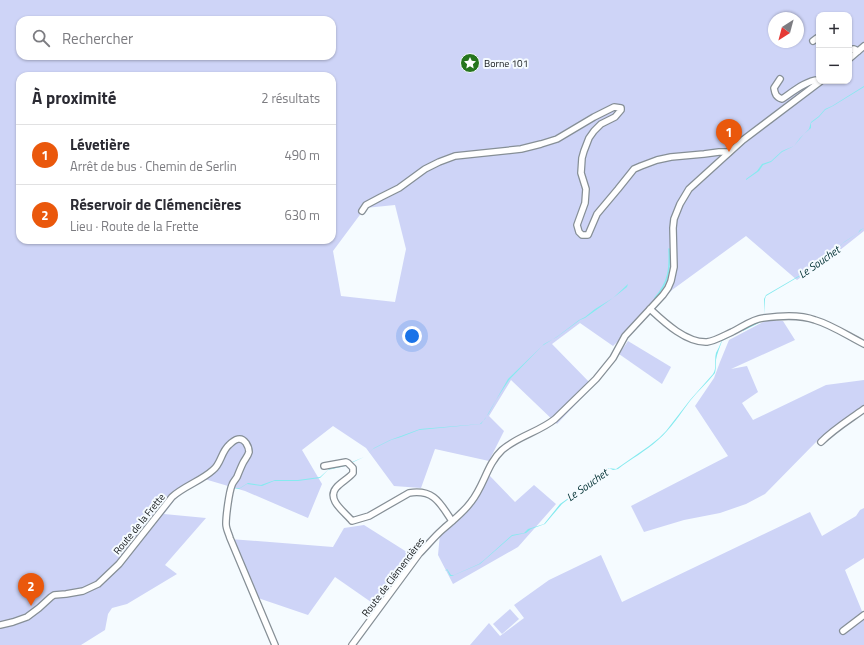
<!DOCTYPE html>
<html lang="fr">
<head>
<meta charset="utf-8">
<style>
	:root { --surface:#fff; --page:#f7f7f7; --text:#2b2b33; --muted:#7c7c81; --line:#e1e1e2; --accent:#ea580c }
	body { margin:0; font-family:"Titillium Web",sans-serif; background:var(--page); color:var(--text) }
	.controls { position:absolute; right:12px; top:12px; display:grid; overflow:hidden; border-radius:8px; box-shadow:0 1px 3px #0004 }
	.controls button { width:36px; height:36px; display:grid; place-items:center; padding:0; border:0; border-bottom:1px solid var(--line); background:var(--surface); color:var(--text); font:20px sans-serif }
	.compass { position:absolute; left:768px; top:12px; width:36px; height:36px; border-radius:50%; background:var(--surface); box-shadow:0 1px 3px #0004; rotate:216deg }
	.you { position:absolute; left:412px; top:336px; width:14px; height:14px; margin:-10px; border:3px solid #fff; border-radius:50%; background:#1a73e8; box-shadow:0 0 0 6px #1a73e833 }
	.badge { display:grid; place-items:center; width:26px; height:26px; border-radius:50%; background:var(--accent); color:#fff; font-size:13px; font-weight:700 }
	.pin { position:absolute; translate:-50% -33px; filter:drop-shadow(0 1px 2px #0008) }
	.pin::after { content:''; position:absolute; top:21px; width:14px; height:12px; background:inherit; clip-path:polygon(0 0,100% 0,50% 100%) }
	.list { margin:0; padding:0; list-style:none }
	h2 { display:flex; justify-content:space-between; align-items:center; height:52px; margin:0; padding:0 16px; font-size:17px }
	h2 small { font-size:13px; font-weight:400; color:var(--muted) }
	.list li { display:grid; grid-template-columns:26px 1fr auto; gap:12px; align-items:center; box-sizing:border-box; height:60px; padding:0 16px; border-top:1px solid var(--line) }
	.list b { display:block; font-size:15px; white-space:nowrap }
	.list p { margin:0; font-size:13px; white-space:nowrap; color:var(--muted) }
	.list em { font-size:13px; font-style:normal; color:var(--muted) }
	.icon { flex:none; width:22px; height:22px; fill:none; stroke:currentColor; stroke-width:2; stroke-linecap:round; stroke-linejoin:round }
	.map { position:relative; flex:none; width:864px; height:645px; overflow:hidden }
	.search { position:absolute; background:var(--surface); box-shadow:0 1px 3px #0004; left:16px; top:16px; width:320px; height:44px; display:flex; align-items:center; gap:10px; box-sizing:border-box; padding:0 14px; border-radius:12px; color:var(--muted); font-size:15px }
	.panel { position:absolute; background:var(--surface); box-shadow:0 1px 3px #0004; left:16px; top:72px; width:320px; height:172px; border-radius:12px }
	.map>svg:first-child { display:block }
	.green { fill:#ced4f7; fill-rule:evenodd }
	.water { fill:#85eaef }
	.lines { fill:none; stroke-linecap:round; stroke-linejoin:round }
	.stream { stroke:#85eaef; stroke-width:1.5 }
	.minor-casing { stroke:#868f96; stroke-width:8 }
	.minor { stroke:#fff; stroke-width:5.5 }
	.labels { text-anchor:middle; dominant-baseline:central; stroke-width:4; stroke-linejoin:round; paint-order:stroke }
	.poi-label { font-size:10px; fill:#111517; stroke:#f5fbff; text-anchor:start }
	.street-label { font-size:10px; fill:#111517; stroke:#f5fbff }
	.water-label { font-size:11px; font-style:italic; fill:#003033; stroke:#f5fbff }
</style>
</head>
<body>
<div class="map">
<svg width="864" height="645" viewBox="0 0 864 645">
	<rect width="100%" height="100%" fill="#f5fbff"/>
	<g class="green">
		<path d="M0 0H864V231L840 250 797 280 746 236 672 290 613 346 580 323 552 344 593 386 557 424 511 380 489 416 504 431 489 461 435 449 421 488 394 486 366 448 333 426 302 450 322 484 308 518 245 491 201 478 178 495 164 514 206 518 165 565 177 574 127 604 112 608 108 614 105 630 81 645H0ZM819 15H849V81H819ZM774 18H798V42H774ZM20 20H332V56H20ZM20 76H332V240H20ZM395 205 406 249 395 302 341 296 333 251 365 208Z"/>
		<polygon points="767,320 783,321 795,340 731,369 747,366 758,392 742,403 753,420 826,385 864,380 864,405 819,439 765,494 746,504 720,513 684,520 644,532 631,506 728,456 695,406 714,378 720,362 729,340"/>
		<polygon points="628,341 671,367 662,384 619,354"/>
		<polygon points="489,475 515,502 534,485 556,504 518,547 453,584 438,555 440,534 452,523"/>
		<polygon points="864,508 864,558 845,570 864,616 864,645 470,645 489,623 500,636 524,618 514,605 549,580 601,555 622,602 810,512 822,536 856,516 860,510"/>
		<polygon points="364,525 418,559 381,609 335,577 308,615 258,598 230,539 333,547 344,528"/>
		<polygon points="510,609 519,619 502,634 493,624"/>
	</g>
	<g class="water">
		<polygon points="864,86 864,87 833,106 825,110 819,117 811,123 811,128 804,134 794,146 782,152 771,162 763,165 759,171 746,180 746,179 757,171 762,164 771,161 782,151 794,146 800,138 809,129 811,122 819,116 825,109 832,106"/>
		<polygon points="864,228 861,230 858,233 844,242 826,259 817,266 766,296 765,299 765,314 764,299 766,295 821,263 840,246 843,243 858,233 860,230"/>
		<polygon points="628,284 627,287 613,298 585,318 580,320 557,337 544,344 509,380 496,400 489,413 481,424 419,430 401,437 391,440 373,449 364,457 345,466 328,470 320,478 298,481 274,481 262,486 247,484 239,489 232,489 240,488 248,483 261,485 275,480 298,480 320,477 329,469 345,465 364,457 374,448 390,440 401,436 420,429 480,424 485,419 508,379 542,346 558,336 579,320 585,317 595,309 613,298"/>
		<path d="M760 321 722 341C720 347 717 353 716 360 716 365 716 369 715 373 707 383 698 391 690 401 680 414 671 429 658 440 646 451 631 459 618 469L613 470 609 468 562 504 545 524 531 529 526 533 512 536 480 564 452 576H450L447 570 445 571 447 569 451 575H454L479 564 484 560 512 535 524 533 528 529 544 524 560 504 587 485 608 468 616 469 649 446 659 438 666 431 690 400 713 374C717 368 714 360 716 353 718 349 720 345 722 340L743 329Z"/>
	</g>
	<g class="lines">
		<g class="stream">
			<path d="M655 298C669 282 670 269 669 249"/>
			<polyline points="743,330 761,321"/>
			<polyline points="583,488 597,476"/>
		</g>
		<defs>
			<g id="minor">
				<polyline points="813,41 817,38 819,40"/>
				<polyline points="849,50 854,49 858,51"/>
				<polyline points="849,59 864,46"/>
				<path d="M780 79 774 88C775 94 776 97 782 99 791 93 808 79 819 80"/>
				<polyline points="362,211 366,205 381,197 399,188 425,169 439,162 455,156 521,149 541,144 557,139 594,117 614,107 621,108 621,110 615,117 601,124 594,131 589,138 584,151 582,158 581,173 586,189 585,203 577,225 579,232 582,235 588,235 597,214 618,189 634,169 641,166 657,160 671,157 704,154 719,152 729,152"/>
				<path d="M650 309C664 322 686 343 707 342 715 341 725 335 732 332 742 327 753 319 763 318 779 316 799 314 815 320 832 325 848 336 864 344"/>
				<path d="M821 442C834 429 849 420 864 409"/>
				<path d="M324 466 346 462 348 463 353 468V473C348 479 341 482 336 488 326 500 346 513 352 521L369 516 409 493C434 489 440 503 452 521"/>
				<path d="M0 625 13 622 27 617 39 608 51 597 54 595 66 594 83 591 98 584 119 564 172 497C184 486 201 481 213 470 221 464 221 452 229 445 235 439 241 436 246 443 248 446 249 449 249 452 248 456 245 459 243 463 241 467 239 472 237 477 236 479 233 482 232 485 229 492 226 516 226 524 226 529 229 534 230 538L275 645"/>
				<polyline points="843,631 864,615"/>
				<path d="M352 645 419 554C427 546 434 537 442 530 452 521 463 513 471 502 484 486 487 464 502 450 518 436 539 432 555 419L596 379 613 358 625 336 663 295 668 288 671 281 674 267 673 228 674 219 680 204 689 189 743 140 821 81"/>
			</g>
		</defs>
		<use href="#minor" class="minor-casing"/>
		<use href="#minor" class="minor"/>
	</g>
	<defs>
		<symbol id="sight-disc" viewBox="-11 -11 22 22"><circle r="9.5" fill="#26751d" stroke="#f5fbff"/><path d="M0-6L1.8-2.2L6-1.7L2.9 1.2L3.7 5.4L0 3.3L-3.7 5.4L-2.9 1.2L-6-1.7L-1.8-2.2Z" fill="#fff"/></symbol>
	</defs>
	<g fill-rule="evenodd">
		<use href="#sight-disc" x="459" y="52" width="22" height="22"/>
	</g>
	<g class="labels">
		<g class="poi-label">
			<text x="484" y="63">Borne 101</text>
		</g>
		<g class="street-label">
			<text transform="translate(139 524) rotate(-51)">Route de la Frette</text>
			<text transform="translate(393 577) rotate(-53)">Route de Clémencières</text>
		</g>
		<g class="water-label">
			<text transform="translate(819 262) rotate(-35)">Le Souchet</text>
			<text transform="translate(587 485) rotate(-35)">Le Souchet</text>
		</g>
	</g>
</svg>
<div class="controls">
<button>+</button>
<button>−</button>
</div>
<svg class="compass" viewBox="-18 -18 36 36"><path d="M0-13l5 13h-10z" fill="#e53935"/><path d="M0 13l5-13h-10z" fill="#7c7c81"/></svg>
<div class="you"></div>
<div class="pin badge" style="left:729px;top:152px">1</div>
<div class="pin badge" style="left:31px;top:606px">2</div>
<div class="search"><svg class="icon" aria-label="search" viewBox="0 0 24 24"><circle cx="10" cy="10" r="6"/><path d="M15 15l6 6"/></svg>Rechercher</div>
<section class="panel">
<h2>À proximité<small>2 résultats</small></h2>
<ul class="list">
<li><span class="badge">1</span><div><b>Lévetière</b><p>Arrêt de bus · Chemin de Serlin</p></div><em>490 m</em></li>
<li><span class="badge">2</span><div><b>Réservoir de Clémencières</b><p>Lieu · Route de la Frette</p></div><em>630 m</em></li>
</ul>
</section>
</div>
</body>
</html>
